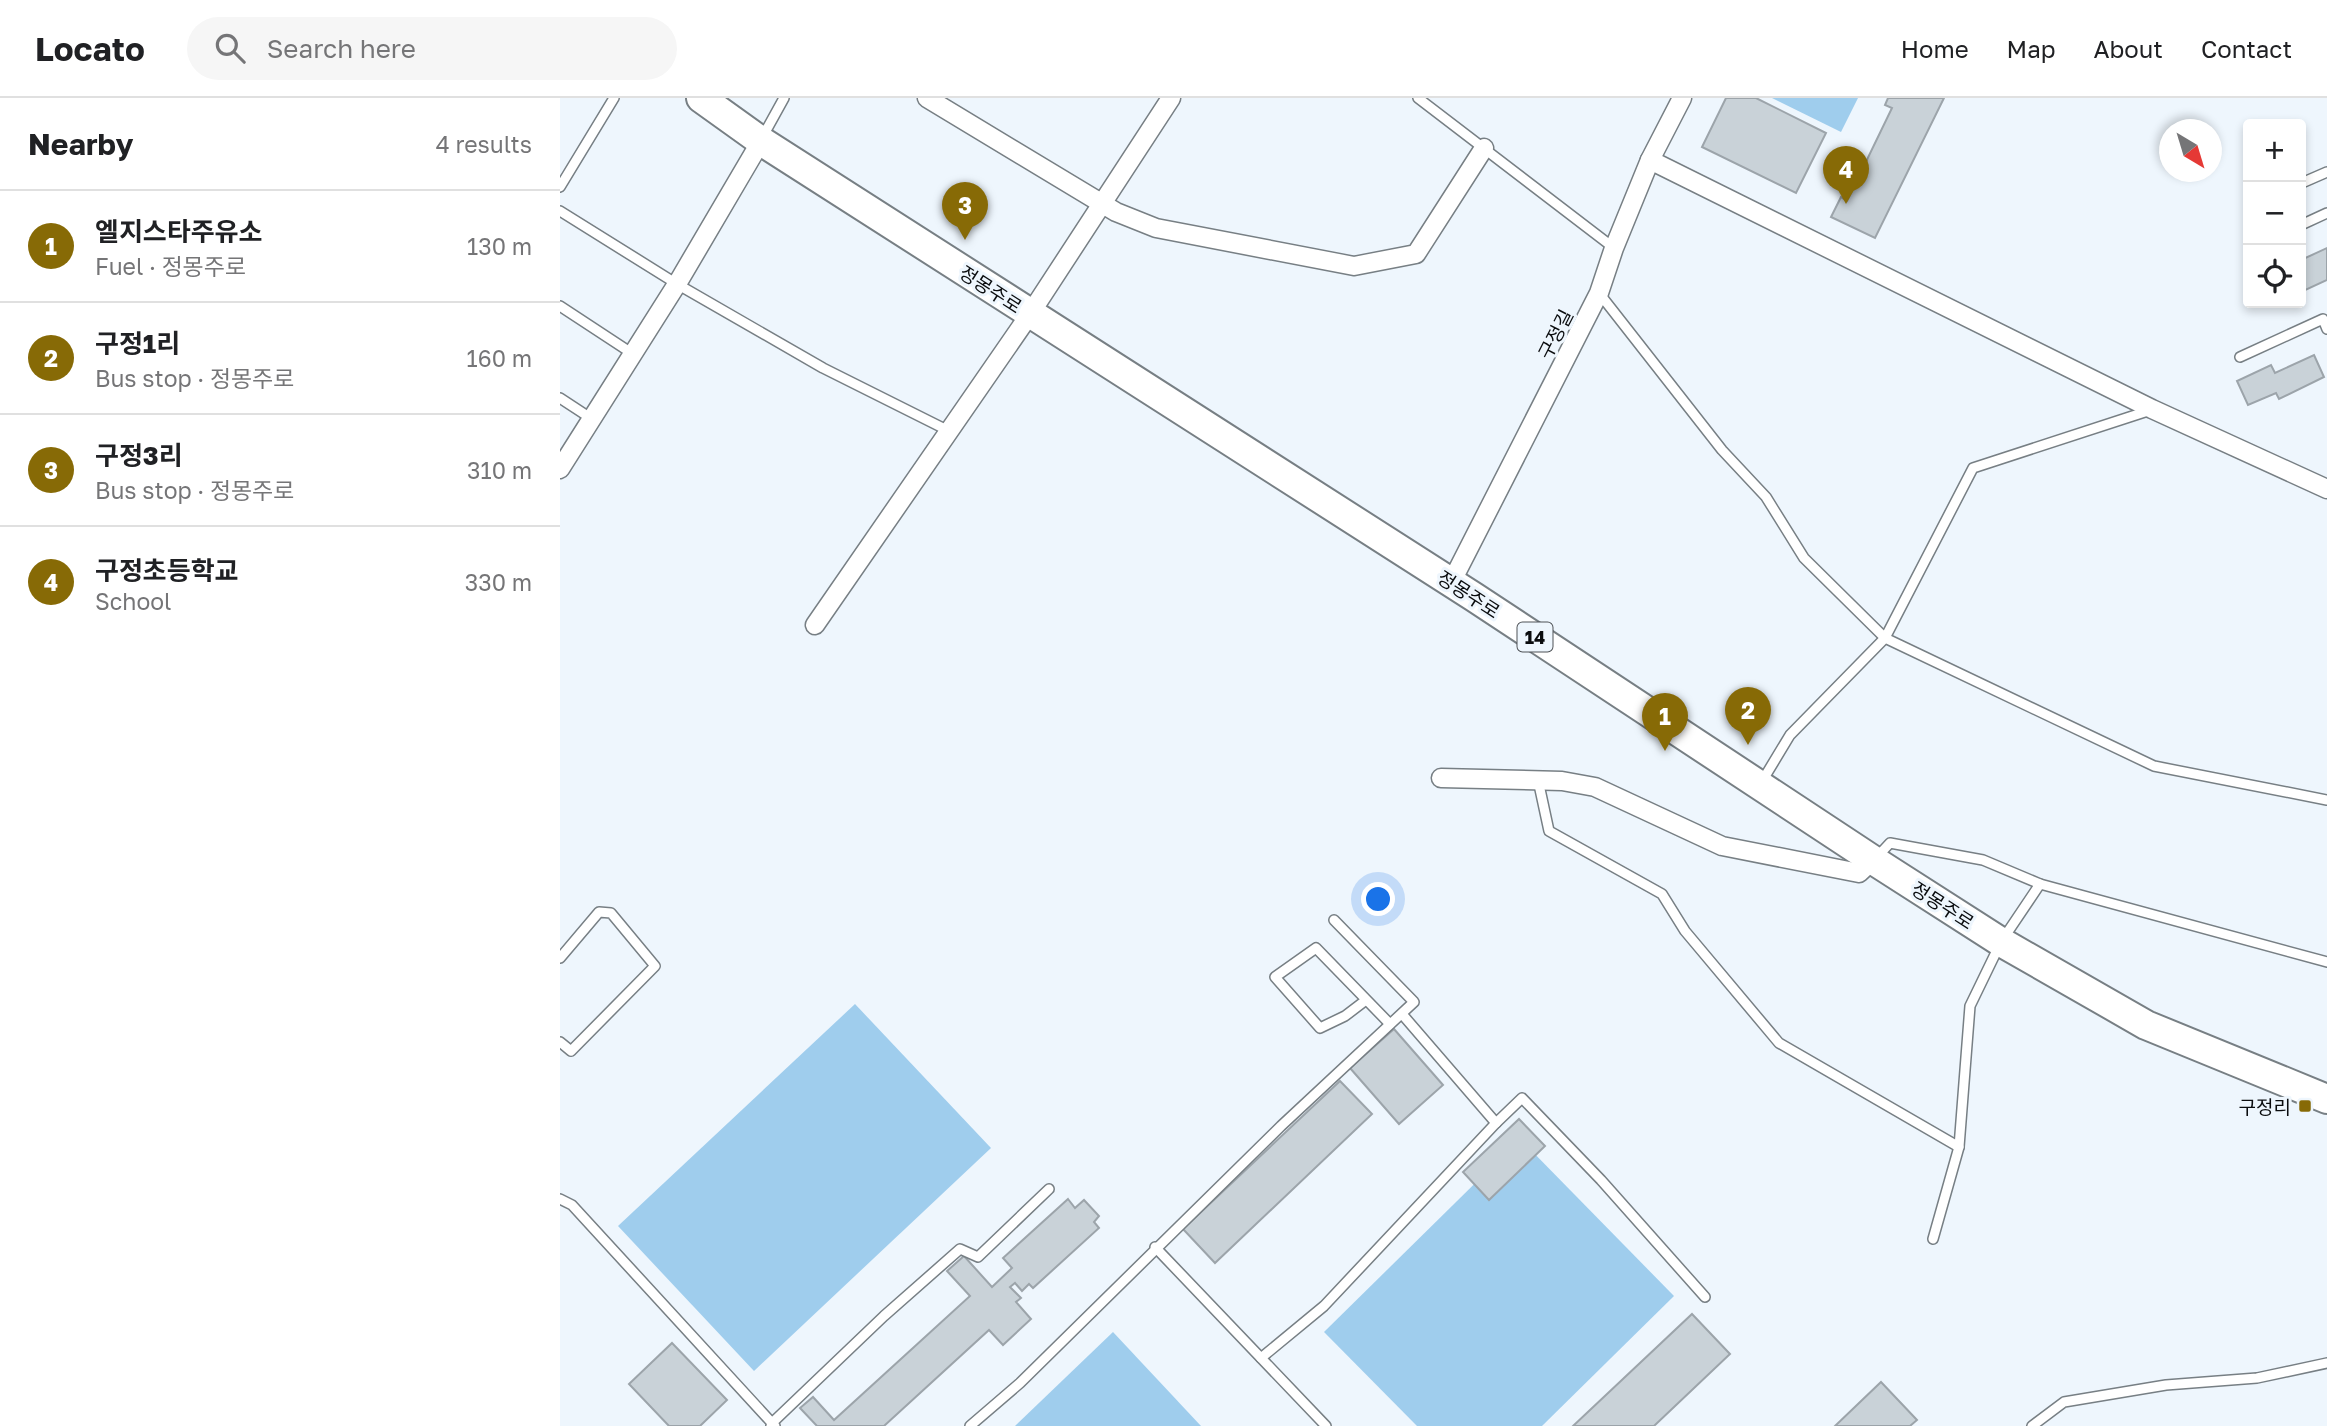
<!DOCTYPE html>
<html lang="en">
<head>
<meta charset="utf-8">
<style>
	:root { --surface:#fff; --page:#f6f6f6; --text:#202124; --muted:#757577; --line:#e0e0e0; --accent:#876a06 }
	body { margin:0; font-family:"Golos Text","Noto Sans KR",sans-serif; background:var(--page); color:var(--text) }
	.controls { position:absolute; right:21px; top:21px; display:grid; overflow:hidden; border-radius:7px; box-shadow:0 4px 10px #0003 }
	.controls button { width:63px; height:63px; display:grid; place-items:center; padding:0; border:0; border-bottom:2px solid var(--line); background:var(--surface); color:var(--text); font:35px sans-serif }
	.compass { position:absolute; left:1599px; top:21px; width:63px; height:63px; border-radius:50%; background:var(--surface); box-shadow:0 4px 10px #0003; rotate:142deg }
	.you { position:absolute; left:819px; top:802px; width:24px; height:24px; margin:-18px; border:5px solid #fff; border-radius:50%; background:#1a73e8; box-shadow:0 0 0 10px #1a73e833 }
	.badge { display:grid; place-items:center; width:46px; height:46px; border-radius:50%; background:var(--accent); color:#fff; font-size:23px; font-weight:700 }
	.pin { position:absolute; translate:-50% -58px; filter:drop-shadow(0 2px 4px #0008) }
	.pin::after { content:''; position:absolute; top:37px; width:24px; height:21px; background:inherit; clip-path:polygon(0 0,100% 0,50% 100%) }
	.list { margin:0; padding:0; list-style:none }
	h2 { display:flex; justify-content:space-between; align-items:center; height:91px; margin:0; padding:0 28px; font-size:30px }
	h2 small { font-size:23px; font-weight:400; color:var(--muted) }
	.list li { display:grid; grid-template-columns:46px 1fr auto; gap:21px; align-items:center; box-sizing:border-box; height:112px; padding:0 28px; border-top:2px solid var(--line) }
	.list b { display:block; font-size:26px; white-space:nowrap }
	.list p { margin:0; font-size:23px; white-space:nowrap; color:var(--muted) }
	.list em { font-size:23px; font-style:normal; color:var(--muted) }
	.icon { flex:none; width:38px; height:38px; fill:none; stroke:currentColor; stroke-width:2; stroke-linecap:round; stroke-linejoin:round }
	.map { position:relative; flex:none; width:1767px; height:1328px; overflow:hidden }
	header { display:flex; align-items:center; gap:42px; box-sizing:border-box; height:98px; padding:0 35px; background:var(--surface); border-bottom:2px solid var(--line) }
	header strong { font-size:33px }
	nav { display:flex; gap:38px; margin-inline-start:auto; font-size:24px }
	.search { width:490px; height:63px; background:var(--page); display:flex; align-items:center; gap:18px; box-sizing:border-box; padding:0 24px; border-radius:38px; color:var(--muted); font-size:26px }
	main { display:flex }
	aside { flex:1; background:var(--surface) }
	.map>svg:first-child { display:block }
	.green { fill:#9fcded }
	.building { fill:#c9d2d8; stroke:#9ca4aa; stroke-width:2 }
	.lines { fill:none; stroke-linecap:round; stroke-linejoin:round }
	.lane-casing { stroke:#777f84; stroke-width:12 }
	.street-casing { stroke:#777f84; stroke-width:21 }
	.primary-casing { stroke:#777f84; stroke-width:32 }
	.lane { stroke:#fff; stroke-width:9 }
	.street { stroke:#fff; stroke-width:18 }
	.primary { stroke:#fff; stroke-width:28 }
	.poi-dot { fill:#876a06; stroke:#eef6fd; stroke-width:2.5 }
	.labels { text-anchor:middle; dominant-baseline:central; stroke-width:6; stroke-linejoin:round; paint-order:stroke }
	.shield { fill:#eef6fd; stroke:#4e5256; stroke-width:2 }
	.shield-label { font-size:18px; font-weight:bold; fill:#0a0c0e }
	.street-label { font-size:19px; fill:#0a0c0e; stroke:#eef6fd }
	.poi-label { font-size:19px; fill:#0a0c0e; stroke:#eef6fd; text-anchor:end }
</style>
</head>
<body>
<header>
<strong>Locato</strong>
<div class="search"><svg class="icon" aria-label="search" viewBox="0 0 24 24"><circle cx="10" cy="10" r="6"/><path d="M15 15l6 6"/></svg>Search here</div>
<nav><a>Home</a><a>Map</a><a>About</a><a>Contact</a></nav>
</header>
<main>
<aside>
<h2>Nearby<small>4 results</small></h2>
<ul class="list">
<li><span class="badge">1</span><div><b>엘지스타주유소</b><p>Fuel · 정몽주로</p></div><em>130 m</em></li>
<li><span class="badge">2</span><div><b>구정1리</b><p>Bus stop · 정몽주로</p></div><em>160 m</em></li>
<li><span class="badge">3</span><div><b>구정3리</b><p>Bus stop · 정몽주로</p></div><em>310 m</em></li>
<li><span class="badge">4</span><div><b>구정초등학교</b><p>School</p></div><em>330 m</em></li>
</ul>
</aside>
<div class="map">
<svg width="1767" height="1328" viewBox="0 0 1767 1328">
	<rect width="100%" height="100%" fill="#eef6fd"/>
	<g class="green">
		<polygon points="1212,0 1298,0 1281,34"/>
		<polygon points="295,906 431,1050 194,1273 58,1128"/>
		<polygon points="960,1041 1114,1198 982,1328 857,1328 764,1234"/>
		<polygon points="553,1234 641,1328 455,1328"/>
	</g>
	<g class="building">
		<polygon points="1166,0 1196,0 1266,35 1236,95 1142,49"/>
		<polygon points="1328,0 1384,0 1315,140 1271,119 1281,99 1287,103 1332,10 1325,7"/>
		<polygon points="1767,150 1767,182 1741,194 1741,162"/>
		<polygon points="1754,257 1764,279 1719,301 1716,295 1688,307 1677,283 1711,267 1715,275"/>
		<polygon points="834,931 883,987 839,1026 790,970"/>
		<polygon points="780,983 812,1016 655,1165 623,1131"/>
		<polygon points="959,1021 985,1048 929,1102 903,1074"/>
		<polygon points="508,1101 515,1110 524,1102 539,1118 534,1124 539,1130 473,1190 469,1186 462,1193 455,1185 450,1189 461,1200 456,1204 471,1221 443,1247 429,1232 324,1328 257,1328 240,1310 253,1299 274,1322 410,1198 387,1173 404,1158 432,1189 452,1170 443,1160"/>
		<polygon points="1132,1216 1170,1256 1094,1328 1013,1328"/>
		<polygon points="112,1245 167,1302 140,1328 109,1328 69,1286"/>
		<polygon points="1321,1284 1357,1322 1350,1328 1275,1328"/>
	</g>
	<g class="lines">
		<defs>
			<g id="lane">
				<polyline points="858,0 1054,150"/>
				<polyline points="203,38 224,0"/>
				<polyline points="1744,84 1767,74"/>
				<polyline points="0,89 54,0"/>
				<polyline points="0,113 117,186 263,270 389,333"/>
				<polyline points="1741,127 1767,115"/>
				<polyline points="1039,195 1162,352 1206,399 1244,460 1325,540 1594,668 1767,702"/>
				<polyline points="0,208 73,256"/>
				<polyline points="1680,259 1763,221 1767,231"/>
				<polyline points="0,300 32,321"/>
				<polyline points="978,682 989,733 1102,796 1125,833 1219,945 1399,1049"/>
				<polyline points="1201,685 1230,637 1325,540 1413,370 1591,312"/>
				<polyline points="1316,760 1330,745 1423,762 1480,786 1767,864"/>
				<polyline points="0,860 39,814 51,815 95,868 11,953 0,944"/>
				<polyline points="806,902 785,918 760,930 715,879 756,850 830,926"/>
				<polyline points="842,916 936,1025"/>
				<polyline points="0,1101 12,1107 212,1325 211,1328"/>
				<polyline points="1373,1141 1399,1049 1410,908 1441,844 1480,786"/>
				<polyline points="595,1149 766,1328"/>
				<polyline points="701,1260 764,1208 936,1025 962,1000 1041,1082 1145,1199"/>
				<polyline points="215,1328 212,1325 324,1218 400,1151 418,1159 489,1091"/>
				<polyline points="410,1328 460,1285 721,1028 854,904 774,822"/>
				<polyline points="1472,1328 1504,1304 1606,1287 1697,1280 1767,1265"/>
			</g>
			<g id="street">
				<polyline points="367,0 556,114 596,130 794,168 856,156 924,50"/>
				<polyline points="1090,62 1592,311 1767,391"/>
				<polyline points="0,371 117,186 201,43"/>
				<polyline points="891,485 1039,195 1054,150 1090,62 1122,0"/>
				<polyline points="255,527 470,216 611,0"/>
				<polyline points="881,680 1002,683 1035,689 1162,748 1299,775 1313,762"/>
			</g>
			<polyline id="primary" points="141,0 201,43 914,499 1313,762 1441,844 1586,927 1767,1001"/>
		</defs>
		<use href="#lane" class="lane-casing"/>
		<use href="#street" class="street-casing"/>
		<use href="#primary" class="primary-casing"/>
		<use href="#lane" class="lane"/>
		<use href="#street" class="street"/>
		<use href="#primary" class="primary"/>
	</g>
	<rect class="poi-dot" x="1738" y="1001" width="14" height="14" rx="3.5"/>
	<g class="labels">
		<rect class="shield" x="957.5" y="524.5" width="35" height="29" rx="5"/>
		<g class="shield-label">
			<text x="975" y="539">14</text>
		</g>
		<g class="street-label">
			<text transform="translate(431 191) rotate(33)">정몽주로</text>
			<text transform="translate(995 236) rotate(-63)">구정길</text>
			<text transform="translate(909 496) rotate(33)">정몽주로</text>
			<text transform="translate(1383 807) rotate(33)">정몽주로</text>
		</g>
		<g class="poi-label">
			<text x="1731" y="1008">구정리</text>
		</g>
	</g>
</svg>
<div class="controls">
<button>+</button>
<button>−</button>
<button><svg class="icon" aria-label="locate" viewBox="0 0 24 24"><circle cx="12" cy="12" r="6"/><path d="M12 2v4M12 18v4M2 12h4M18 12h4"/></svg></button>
</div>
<svg class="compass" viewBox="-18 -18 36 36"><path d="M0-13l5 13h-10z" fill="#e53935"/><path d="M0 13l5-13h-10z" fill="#757577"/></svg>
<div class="you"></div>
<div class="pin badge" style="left:1105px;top:653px">1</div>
<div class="pin badge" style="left:1188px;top:647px">2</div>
<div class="pin badge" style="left:405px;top:142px">3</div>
<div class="pin badge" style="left:1286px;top:106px">4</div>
</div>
</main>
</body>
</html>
